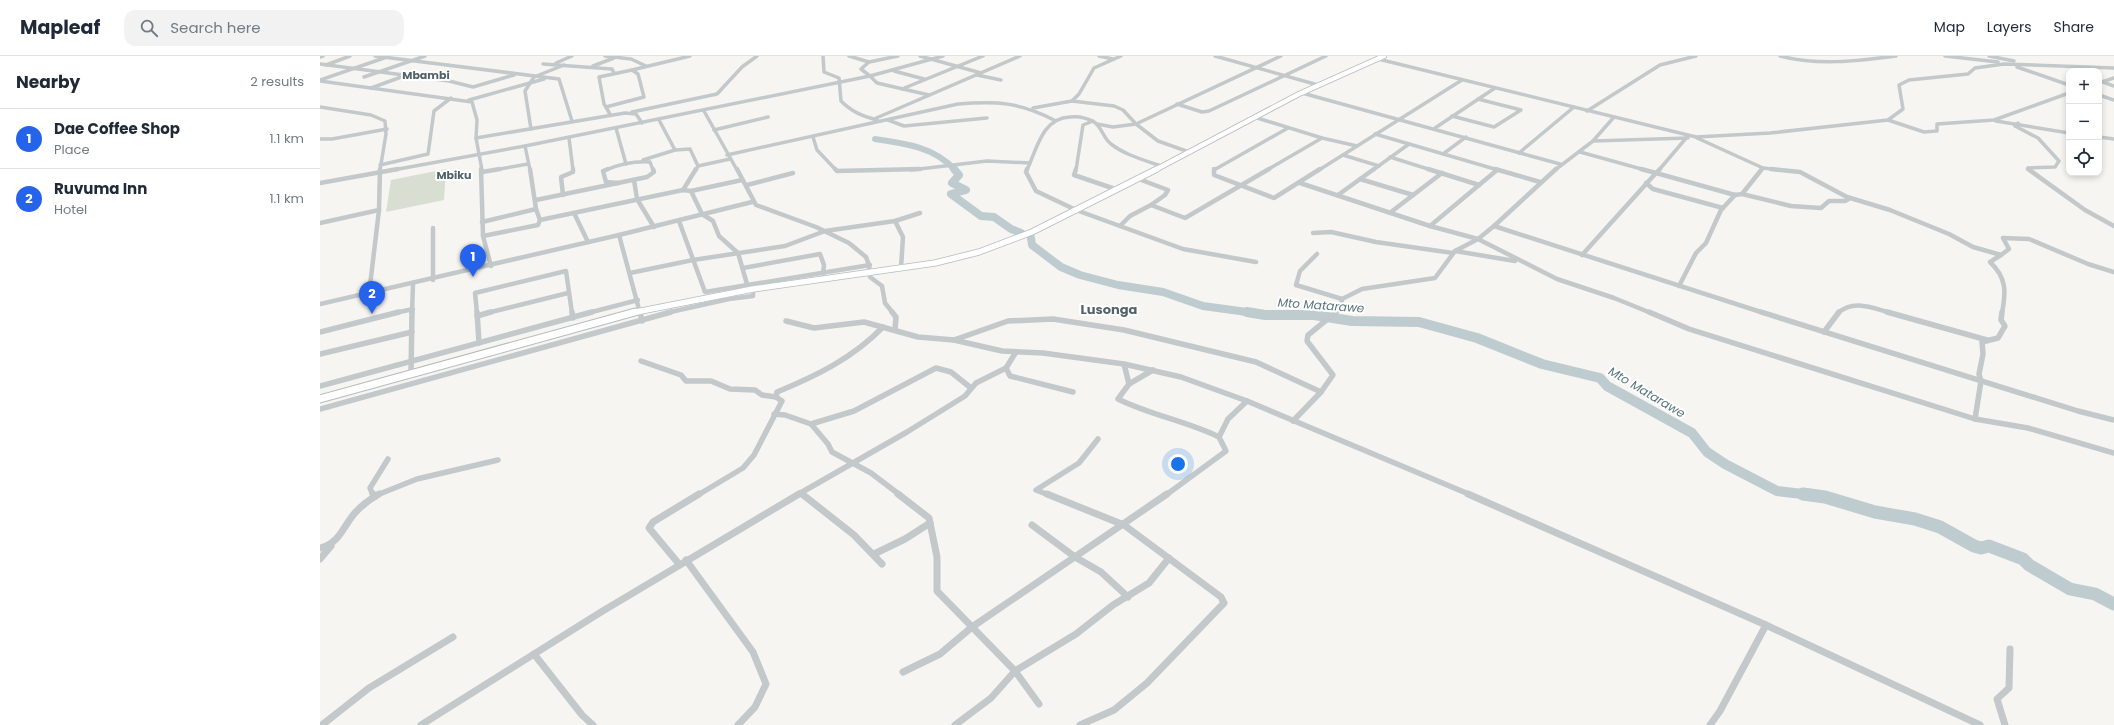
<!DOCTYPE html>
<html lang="en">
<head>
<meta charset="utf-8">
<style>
	:root { --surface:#fff; --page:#f2f2f3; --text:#1f2937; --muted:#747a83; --line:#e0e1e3; --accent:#2563eb }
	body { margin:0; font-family:Poppins,sans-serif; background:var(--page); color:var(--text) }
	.controls { position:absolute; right:12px; top:12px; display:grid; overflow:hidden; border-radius:8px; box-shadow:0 2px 6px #0003 }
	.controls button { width:36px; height:36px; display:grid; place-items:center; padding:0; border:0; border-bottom:1px solid var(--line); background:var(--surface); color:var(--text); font:20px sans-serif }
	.you { position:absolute; left:858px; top:408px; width:14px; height:14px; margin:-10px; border:3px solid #fff; border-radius:50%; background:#1a73e8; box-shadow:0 0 0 6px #1a73e833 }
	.badge { display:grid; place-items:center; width:26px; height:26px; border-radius:50%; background:var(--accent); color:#fff; font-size:13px; font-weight:700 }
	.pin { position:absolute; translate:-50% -33px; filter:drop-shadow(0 1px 2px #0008) }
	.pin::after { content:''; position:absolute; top:21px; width:14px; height:12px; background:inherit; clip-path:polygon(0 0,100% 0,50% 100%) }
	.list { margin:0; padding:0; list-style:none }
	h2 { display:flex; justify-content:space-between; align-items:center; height:52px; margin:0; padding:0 16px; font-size:17px }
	h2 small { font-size:13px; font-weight:400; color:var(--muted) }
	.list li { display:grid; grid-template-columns:26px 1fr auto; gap:12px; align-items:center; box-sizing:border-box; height:60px; padding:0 16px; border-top:1px solid var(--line) }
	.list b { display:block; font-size:15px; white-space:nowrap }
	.list p { margin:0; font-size:13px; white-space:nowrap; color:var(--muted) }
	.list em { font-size:13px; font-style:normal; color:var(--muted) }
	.icon { flex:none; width:22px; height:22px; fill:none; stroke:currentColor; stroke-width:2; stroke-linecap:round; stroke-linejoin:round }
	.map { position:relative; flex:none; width:1794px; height:669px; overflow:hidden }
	header { display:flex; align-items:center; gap:24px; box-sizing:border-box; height:56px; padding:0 20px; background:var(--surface); border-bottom:1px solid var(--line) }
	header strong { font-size:19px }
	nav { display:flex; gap:22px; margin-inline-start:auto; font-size:14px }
	.search { width:280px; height:36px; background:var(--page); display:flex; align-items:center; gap:10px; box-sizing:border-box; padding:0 14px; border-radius:12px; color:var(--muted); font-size:15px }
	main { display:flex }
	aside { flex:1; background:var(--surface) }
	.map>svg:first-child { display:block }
	.green { fill:#d8ded2 }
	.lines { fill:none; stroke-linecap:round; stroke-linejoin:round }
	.river-far3 { stroke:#beccd0; stroke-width:6 }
	.river-far2 { stroke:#beccd0; stroke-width:8 }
	.river-far1 { stroke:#beccd0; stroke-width:10 }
	.river { stroke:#beccd0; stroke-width:13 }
	.major-far2-casing { stroke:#b6bbbe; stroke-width:6 }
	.major-far1-casing { stroke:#b6bbbe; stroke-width:7 }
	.major-casing { stroke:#b6bbbe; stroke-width:9 }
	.minor-far3 { stroke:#c3c8ca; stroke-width:3.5 }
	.minor-far2 { stroke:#c3c8ca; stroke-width:4.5 }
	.minor-far1 { stroke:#c3c8ca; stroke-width:5.5 }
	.minor { stroke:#c3c8ca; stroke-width:7 }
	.major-far2 { stroke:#fff; stroke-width:4.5 }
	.major-far1 { stroke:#fff; stroke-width:5.5 }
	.major { stroke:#fff; stroke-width:7 }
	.labels { text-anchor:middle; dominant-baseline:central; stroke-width:4; stroke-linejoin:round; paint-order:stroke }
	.far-quarter-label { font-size:11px; font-weight:bold; fill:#51626a; stroke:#fff }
	.water-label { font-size:12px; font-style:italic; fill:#59767c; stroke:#fff }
	.quarter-label { font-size:13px; font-weight:bold; fill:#51626a; stroke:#fff }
</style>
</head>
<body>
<header>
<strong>Mapleaf</strong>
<div class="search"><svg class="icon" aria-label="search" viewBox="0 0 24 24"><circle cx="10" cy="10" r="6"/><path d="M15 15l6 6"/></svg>Search here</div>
<nav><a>Map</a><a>Layers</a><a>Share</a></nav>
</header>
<main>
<aside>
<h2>Nearby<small>2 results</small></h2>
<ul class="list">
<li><span class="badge">1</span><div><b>Dae Coffee Shop</b><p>Place</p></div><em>1.1 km</em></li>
<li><span class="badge">2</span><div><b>Ruvuma Inn</b><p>Hotel</p></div><em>1.1 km</em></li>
</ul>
</aside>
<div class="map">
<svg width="1794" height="669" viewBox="0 0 1794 669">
	<rect width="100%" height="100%" fill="#f6f5f1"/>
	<polygon class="green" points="126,113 124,144 66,156 71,124"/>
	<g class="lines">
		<path class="river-far3" d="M555 83C584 87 615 91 635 114"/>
		<g class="river-far2">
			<polyline points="634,113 639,119 632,127 646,134 631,138 661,160 674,161 691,173 701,177"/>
			<polyline points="711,182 712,189 741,211 760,219 798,229 843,236 883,250 934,257"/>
		</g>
		<polyline class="river-far1" points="927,256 945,259 994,259 1032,265 1099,266 1157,282 1222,308 1280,322 1287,330 1372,377 1387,396 1405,408 1457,435 1491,439"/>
		<polyline class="river" points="1483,438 1505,441 1555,456 1595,463 1620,471 1654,490 1661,492 1669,490 1703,503 1709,509 1750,533 1775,538 1794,548"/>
		<defs>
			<polyline id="major-far2" points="835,114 979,38 1064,0"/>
			<polyline id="major-far1" points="311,257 433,233 615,207 659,196 712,176 837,113"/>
			<polyline id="major" points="0,343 315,256"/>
		</defs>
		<use href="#major-far2" class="major-far2-casing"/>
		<use href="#major-far1" class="major-far1-casing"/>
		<use href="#major" class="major-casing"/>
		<g class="minor-far3">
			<polyline points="55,0 239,23 252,65"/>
			<polyline points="285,0 311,3 326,10"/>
			<path d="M503 0 504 16 519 22 521 45C532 56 542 60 557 64"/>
			<polyline points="529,0 549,6 541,13 550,20"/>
			<polyline points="600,0 661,17"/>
			<polyline points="779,0 793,3"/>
			<polyline points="895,0 998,29"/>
			<path d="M1460 0C1498 10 1537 5 1576 0"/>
			<polyline points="1625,0 1678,6"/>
			<polyline points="1669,0 1694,5"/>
			<polyline points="0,1 3,0"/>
			<polyline points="1058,3 1376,81 1450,77 1568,64 1583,53 1579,29 1589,24 1648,18 1655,12 1684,8 1794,12"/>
			<polyline points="549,6 578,0"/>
			<polyline points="236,7 252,0"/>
			<polyline points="0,8 129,25 153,31 194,19"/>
			<polyline points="223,8 292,13 294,17"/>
			<polyline points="6,9 30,0"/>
			<polyline points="273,10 294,2"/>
			<polyline points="1697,11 1749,29"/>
			<polyline points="312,14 370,0"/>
			<polyline points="574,15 604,23"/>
			<polyline points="657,19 681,24"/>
			<polyline points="44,21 105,0"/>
			<polyline points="0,24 64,2"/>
			<polyline points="0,25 152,46 157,64 156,82 162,114"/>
			<polyline points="1783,26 1794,30"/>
			<polyline points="1779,27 1794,22"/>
			<polyline points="51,32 84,20"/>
			<polyline points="582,33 663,0"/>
			<polyline points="982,37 1240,108"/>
			<polyline points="609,39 557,27 550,20 623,0"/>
			<polyline points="1779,39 1794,44"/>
			<polyline points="149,44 224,23"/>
			<polyline points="752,45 794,50 803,54 816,68 838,85 869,96"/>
			<polyline points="857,48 882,56 889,55 1006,0"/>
			<polyline points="0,51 51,59 65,65 66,78 60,114"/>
			<polyline points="286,51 324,41 318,18 312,14 279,21 284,48 290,58"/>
			<polyline points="713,52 752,45 759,38 774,12 801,0"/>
			<polyline points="384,55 417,114"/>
			<polyline points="1267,55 1340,9 1376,0"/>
			<polyline points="312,56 397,38 422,11 437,0"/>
			<polyline points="1132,60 1174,71 1201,54 1158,43"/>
			<polyline points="934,61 1002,82 1037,90"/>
			<polyline points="554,63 700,0"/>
			<polyline points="568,64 584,70 667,62"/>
			<polyline points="1568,64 1604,76 1617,75 1617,68 1674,64 1749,37"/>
			<polyline points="1676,65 1749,77"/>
			<polyline points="1698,67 1695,70 1718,82 1739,105 1735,111 1708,112 1709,114"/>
			<polyline points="777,68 793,71 816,68 961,0"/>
			<polyline points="296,72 306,108"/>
			<polyline points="1115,72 1175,32"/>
			<polyline points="211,73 205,35 214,21 244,9"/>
			<polyline points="394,74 448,61"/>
			<polyline points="1055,78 1178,114"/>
			<polyline points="493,81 497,94 516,114"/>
			<polyline points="1779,81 1794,83"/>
			<polyline points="156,82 305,57 316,58 322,67"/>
			<polyline points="249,82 253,114"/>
			<polyline points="1377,82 1443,112 1460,114"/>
			<polyline points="0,83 12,83 67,73"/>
			<polyline points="1273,85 1368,82"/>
			<polyline points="205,90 210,114"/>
			<polyline points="355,94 370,93 378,110 376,114"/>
			<polyline points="1260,96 1325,114"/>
			<polyline points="1199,97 1254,51"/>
			<polyline points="1123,98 1146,81"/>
			<path d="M407 99 638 48C677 45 699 46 734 64"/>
			<polyline points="1023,99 1059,110"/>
			<polyline points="1070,101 1111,114"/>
			<polyline points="323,104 355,94 339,64"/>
			<polyline points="60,109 108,98 114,55 131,42"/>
			<polyline points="378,110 410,103"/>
			<polyline points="73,114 205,90 550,20"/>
			<polyline points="174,114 208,108"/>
			<path d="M286 114C300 108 315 105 330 106L333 114"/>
			<polyline points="591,114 667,105 710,107"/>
			<path d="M707 114C717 93 722 62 750 61 758 60 767 62 774 66 782 71 783 82 791 88 805 99 824 104 841 110"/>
			<polyline points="756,114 763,69 773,65"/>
			<polyline points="894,114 968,72"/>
			<polyline points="947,114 1002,82"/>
			<polyline points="999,114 1142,24"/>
			<polyline points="1053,114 1089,88"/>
			<polyline points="1235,114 1273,85 1294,61"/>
			<polyline points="1339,114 1367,81"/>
			<polyline points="1441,114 1443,112"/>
		</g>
		<g class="minor-far2">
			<polyline points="161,113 163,180 171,210"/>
			<polyline points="210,113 216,153 220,164"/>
			<polyline points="288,113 283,115 286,126 298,127"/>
			<polyline points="417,113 436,149 496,171 529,187 546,201 549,209 550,221 562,230 565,247 573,257"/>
			<polyline points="515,113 517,115 600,113"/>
			<polyline points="707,113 706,116 716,135 756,154 863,193 936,206"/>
			<polyline points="756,113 754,119 795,133"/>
			<polyline points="894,113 894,119 954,142 1000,113"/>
			<polyline points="1108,113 1159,129"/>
			<polyline points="1175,113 1220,126"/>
			<polyline points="1340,113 1336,117 1415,139 1422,138 1442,113"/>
			<polyline points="1451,113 1480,116 1527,141 1570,154 1629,178 1653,191 1681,199 1689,193 1683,182 1709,183 1768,208 1794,216"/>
			<polyline points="1708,113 1765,154 1794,170"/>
			<polyline points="162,116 180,113"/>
			<polyline points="816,122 848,134 845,139 831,149"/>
			<polyline points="1040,123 1093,139"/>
			<polyline points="314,124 317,143 334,171"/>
			<polyline points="0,127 78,113"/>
			<polyline points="298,127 327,121 334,116 333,113"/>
			<polyline points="980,127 1110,170 1158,183 1237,223 1294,242 1331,257"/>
			<polyline points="1326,127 1333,133 1403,152"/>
			<polyline points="427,129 473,117"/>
			<polyline points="363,134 376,113"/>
			<polyline points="371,135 382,158 393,165 399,180 418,197 427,228"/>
			<polyline points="1422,138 1471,150 1501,152 1509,145 1525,145 1530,142"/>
			<polyline points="243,139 241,121 253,116 253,113"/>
			<polyline points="1018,139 1054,113"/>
			<polyline points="216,144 298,127"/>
			<polyline points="1071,156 1122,117"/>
			<polyline points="254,157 268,186"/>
			<polyline points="359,165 385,236 550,209"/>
			<polyline points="575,165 583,181 581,212"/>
			<polyline points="162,166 216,153"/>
			<polyline points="0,167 59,154"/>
			<polyline points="800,170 810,160 831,149 865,162 949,113"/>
			<polyline points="1110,170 1177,114"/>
			<polyline points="1174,170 1444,257"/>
			<polyline points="113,172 113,224"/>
			<polyline points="993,177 1011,176 1056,186 1133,197"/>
			<polyline points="299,179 320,257"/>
			<polyline points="163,180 218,169 220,164 363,134 371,135 422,124"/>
			<polyline points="1135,195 1195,205"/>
			<polyline points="997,198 980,215 976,229 1022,243 1021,252 1014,257"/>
			<polyline points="1262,199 1336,117 1321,113"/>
			<path d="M1681 199 1670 206C1687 222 1686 236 1682 257"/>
			<polyline points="423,212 500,198 504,209 503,218"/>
			<polyline points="310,217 373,204 465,190 505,175 575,165 600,157"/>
			<polyline points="1359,230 1376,197 1386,187 1401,154 1415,139"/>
			<polyline points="49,238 59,154 60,113"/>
			<polyline points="1022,243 1042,233 1115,222 1135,195 1158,183 1174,170 1236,113"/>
			<polyline points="0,248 299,179 432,146"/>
			<polyline points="75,257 93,253"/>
			<polyline points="92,257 93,228"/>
			<polyline points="157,257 155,237 246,215 252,257"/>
			<polyline points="167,257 248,237"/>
			<polyline points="268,257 318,244"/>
			<polyline points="346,257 409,243 433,240 433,233"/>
			<path d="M1518 257C1534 243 1552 252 1571 257"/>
		</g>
		<g class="minor-far1">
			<polyline points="157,256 159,287"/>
			<polyline points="252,256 253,262"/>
			<polyline points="320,256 322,265"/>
			<polyline points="572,256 576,261 575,274"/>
			<polyline points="1329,256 1369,273 1655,363 1708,372 1794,397"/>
			<polyline points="1441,256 1758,355 1794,364"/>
			<polyline points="1567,256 1667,284"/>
			<polyline points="157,260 171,256"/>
			<polyline points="466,265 494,272 544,266 598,281 634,284 682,295 723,297 804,308 861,321 927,345 1151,439"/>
			<polyline points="0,276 79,256"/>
			<polyline points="1504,276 1519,256"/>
			<polyline points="634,284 688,265 733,263 804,274 936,306 1001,336"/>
			<polyline points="696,296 686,312 690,320 753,336"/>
			<polyline points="0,298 92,276"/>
			<polyline points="321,305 361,319 366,325 391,325 410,333 435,334 442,339 456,341 462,345 434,399 423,412 378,439"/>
			<path d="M804 308 809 328 798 343C830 359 866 365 899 381"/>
			<polyline points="91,318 92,256"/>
			<polyline points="809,328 833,314"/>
			<polyline points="0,330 272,256"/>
			<path d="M456 341 457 336C496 320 533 302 563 271"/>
			<polyline points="0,353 351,256"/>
			<polyline points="454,358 465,359 491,368 508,388 512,396 551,417 580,439"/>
			<polyline points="1655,363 1661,325 1659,318 1663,298 1662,286 1678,282 1685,270 1681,264 1682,256"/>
			<polyline points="973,365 1001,336 1013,319 987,285 988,279 1016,256"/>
			<polyline points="491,368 534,355 616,312 631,316 651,332"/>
			<polyline points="480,437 483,439"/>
			<polyline points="53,439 50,432 68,403"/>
			<polyline points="57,439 97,423 178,404"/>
			<polyline points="477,439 587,376 645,340 656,327 686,312"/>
			<polyline points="729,439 716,434 759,407 778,383"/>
			<polyline points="846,439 906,395 899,381 908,363 927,345"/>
		</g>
		<g class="minor">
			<polyline points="53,438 54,441"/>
			<polyline points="482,438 534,479 562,508"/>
			<polyline points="578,438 609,462 617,501 617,535 695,615 719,648"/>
			<polyline points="727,438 804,469 901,541 904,547 827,627 794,654 760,669"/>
			<polyline points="1148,438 1446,569 1660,669"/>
			<polyline points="712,469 755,501 781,516 808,541"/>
			<path d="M0 492C19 488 23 471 34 458 41 450 50 443 59 438"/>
			<polyline points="554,498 585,483 610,467"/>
			<polyline points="0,503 11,490"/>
			<polyline points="366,504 433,596 446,628 435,651 418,669"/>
			<polyline points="359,508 329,472 333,466 379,438"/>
			<polyline points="214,598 262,659 273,669"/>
			<polyline points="583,616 620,598 652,571 847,438"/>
			<polyline points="2,669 49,632 133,581"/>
			<polyline points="101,669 281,556 479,438"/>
			<polyline points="635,669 671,642 695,615 756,578 793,549 829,527 849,502"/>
			<polyline points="1390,669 1400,655 1446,569"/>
			<polyline points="1685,669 1677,643 1689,632 1690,593"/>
		</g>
		<use href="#major-far2" class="major-far2"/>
		<use href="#major-far1" class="major-far1"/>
		<use href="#major" class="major"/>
	</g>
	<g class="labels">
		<g class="far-quarter-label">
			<text x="106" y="19">Mbambi</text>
			<text x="134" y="119">Mbiku</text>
		</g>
		<g class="water-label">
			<text transform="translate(1001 249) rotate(4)">Mto Matarawe</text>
			<text transform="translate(1327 336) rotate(31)">Mto Matarawe</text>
		</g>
		<g class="quarter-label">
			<text x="789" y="253">Lusonga</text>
		</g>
	</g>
</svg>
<div class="controls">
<button>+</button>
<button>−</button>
<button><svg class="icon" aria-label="locate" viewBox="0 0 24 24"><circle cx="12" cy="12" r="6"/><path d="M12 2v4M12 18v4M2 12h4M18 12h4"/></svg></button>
</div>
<div class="you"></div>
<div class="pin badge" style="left:153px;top:221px">1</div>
<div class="pin badge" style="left:52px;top:258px">2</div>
</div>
</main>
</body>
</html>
